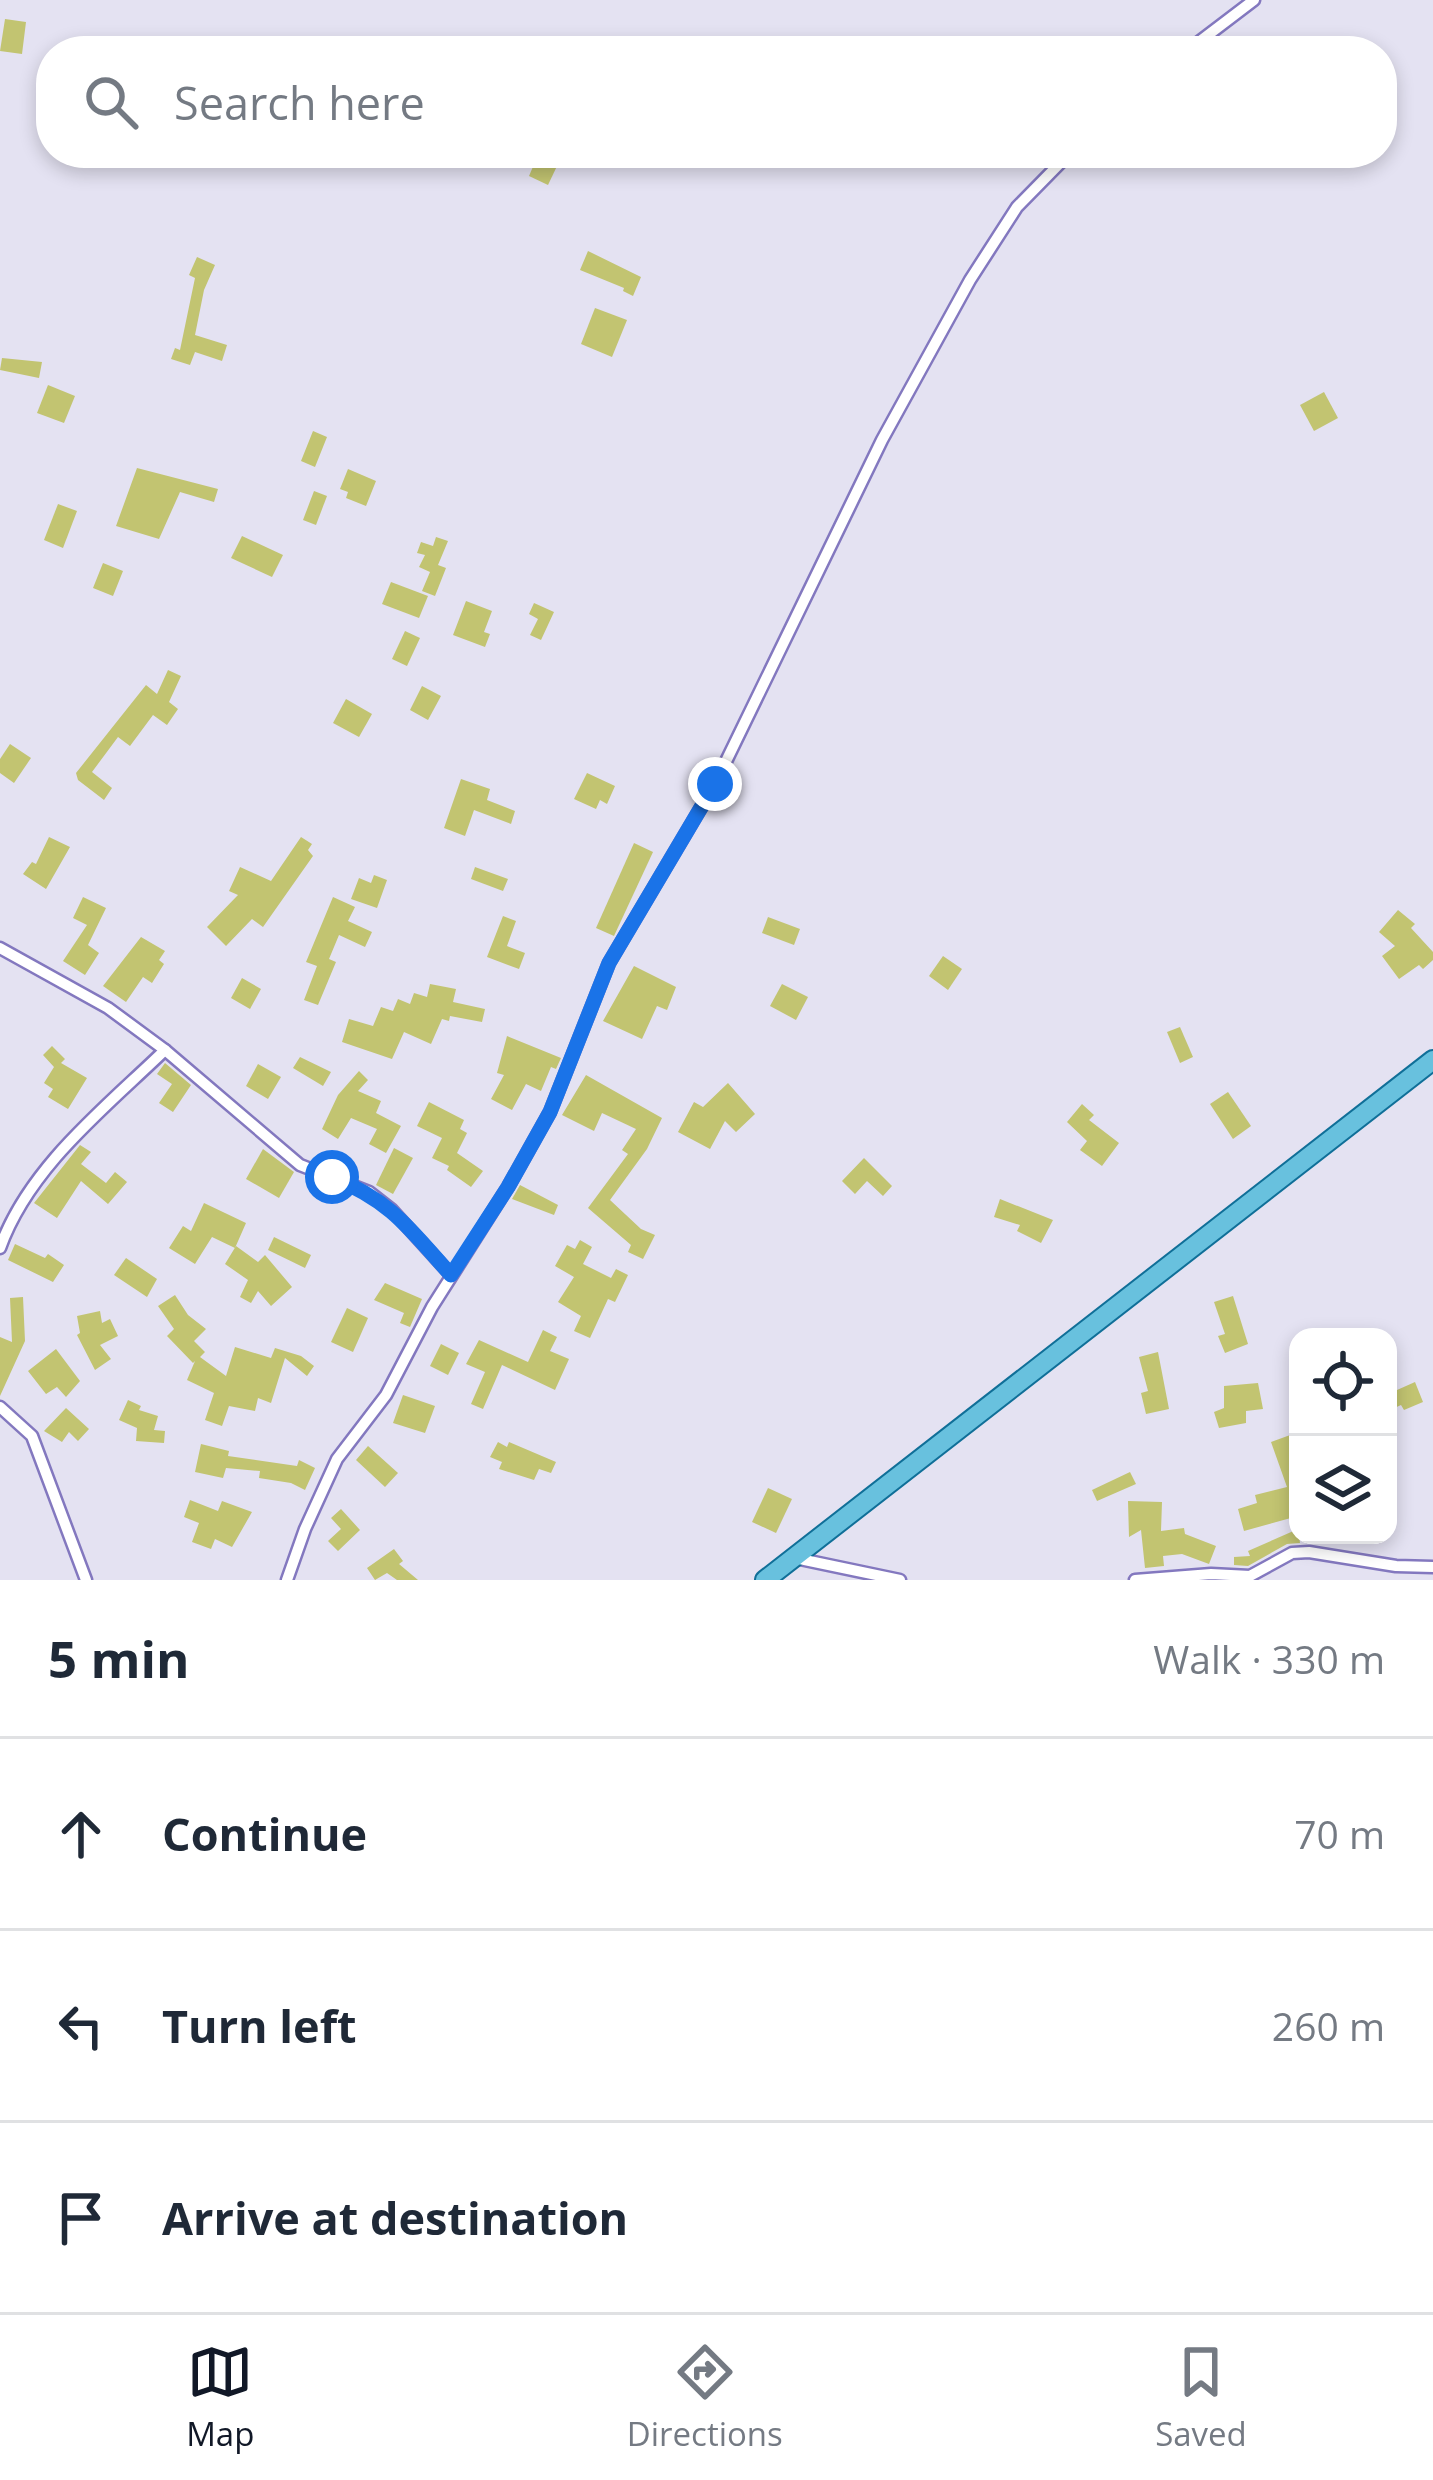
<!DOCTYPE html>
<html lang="en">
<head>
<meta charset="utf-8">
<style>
	:root { --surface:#fff; --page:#f2f2f3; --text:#1f2937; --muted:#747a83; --line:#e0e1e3; --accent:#111827 }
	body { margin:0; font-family:"Open Sans",sans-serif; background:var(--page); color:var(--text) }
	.controls { position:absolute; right:36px; bottom:36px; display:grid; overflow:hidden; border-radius:24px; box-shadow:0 6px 18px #0003 }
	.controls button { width:108px; height:108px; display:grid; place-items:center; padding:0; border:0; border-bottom:3px solid var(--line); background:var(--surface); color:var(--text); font:60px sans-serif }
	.stop { position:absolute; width:36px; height:36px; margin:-27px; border:9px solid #1a73e8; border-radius:50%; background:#fff }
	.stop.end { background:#1a73e8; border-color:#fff; box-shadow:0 3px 12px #0008 }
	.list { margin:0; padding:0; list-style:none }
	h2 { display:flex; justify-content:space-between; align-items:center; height:156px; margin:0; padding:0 48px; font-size:51px }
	h2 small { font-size:39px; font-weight:400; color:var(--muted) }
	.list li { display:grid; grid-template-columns:78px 1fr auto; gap:36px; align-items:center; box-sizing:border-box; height:192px; padding:0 48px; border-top:3px solid var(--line) }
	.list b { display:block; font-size:45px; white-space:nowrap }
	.list em { font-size:39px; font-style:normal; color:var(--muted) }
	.icon { flex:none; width:66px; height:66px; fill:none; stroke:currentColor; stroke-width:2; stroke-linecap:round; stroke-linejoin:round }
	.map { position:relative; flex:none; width:1433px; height:1580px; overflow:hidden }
	.search { position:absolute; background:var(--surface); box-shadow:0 6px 18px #0003; left:36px; right:36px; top:36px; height:132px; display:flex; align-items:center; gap:30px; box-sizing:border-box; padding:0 42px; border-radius:48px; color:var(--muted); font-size:45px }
	.sheet { height:732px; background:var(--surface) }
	nav { display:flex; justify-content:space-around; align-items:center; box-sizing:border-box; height:168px; border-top:3px solid var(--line); background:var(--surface); font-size:33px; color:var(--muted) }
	nav a { display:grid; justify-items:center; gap:6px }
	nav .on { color:var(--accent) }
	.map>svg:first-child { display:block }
	.building { fill:#c2c471 }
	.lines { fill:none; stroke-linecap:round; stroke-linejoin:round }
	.street-casing { stroke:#8378bf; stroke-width:15 }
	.primary-casing { stroke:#106f98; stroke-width:22 }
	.street { stroke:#fff; stroke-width:10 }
	.primary { stroke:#68c1de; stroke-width:18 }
	.route { stroke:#1a73e8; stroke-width:15 }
</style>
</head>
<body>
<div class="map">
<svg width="1433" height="1580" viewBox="0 0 1433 1580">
	<rect width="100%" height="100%" fill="#e4e2f2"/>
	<g class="building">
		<polygon points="5,19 26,22 22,54 0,51"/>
		<polygon points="538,155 558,164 548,185 529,176"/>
		<polygon points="588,251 641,277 633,296 623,291 624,288 580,270"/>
		<polygon points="197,257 215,265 204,290 195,335 227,345 222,361 195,352 190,365 171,359 175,348 180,350 195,278 189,275"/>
		<polygon points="595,308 627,320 612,357 581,344"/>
		<polygon points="2,358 42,362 39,378 0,370"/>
		<polygon points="48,385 75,396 64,423 37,413"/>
		<polygon points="1324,392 1338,418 1314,431 1300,405"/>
		<polygon points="313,431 327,437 315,467 301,461"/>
		<polygon points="137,468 218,489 214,502 180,492 159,539 116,526"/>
		<polygon points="348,469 376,481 366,506 346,498 348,492 340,489"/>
		<polygon points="314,491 327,496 316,525 303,520"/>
		<polygon points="58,504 77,511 63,548 44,540"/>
		<polygon points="242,536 283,555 272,577 231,558"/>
		<polygon points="436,537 448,541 438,565 446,568 435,596 422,591 430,572 419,567 425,555 417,553 421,542 433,546"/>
		<polygon points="103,563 123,571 113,596 93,588"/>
		<polygon points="391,582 428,596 419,618 382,604"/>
		<polygon points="466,601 492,611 484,632 490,634 485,647 453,635"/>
		<polygon points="534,603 554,612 541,640 530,635 538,619 529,614"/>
		<polygon points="405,631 420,638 407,666 392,659"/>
		<polygon points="168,670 181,676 169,702 178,709 167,725 153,715 130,746 118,737 92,772 112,788 104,800 78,780 76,773 146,685 157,694"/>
		<polygon points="422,686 441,696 428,720 410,710"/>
		<polygon points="346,699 372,714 359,737 333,723"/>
		<polygon points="10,744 31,758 14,783 0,773 0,759"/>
		<polygon points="587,773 615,786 607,804 600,800 596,809 574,799"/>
		<polygon points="461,779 490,789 487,800 515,811 511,824 474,810 465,836 444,828"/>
		<polygon points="49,837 70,847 46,889 23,874 32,862 36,864"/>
		<polygon points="301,837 312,844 308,850 313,856 263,927 252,919 226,946 207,927 238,895 229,891 240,867 271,881"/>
		<polygon points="634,843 653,852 614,936 596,928"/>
		<polygon points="475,867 508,879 503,891 471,879"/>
		<polygon points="374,875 387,880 377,908 351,899 359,878 371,883"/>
		<polygon points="83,897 106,908 88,945 99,953 85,975 63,961 87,925 73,918"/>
		<polygon points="333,897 355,907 348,921 372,932 365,947 339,935 329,959 336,962 318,1005 304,1000 317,966 306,962"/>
		<polygon points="1398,910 1415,924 1411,928 1433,952 1433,960 1423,969 1419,965 1399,979 1382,956 1395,946 1379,932"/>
		<polygon points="503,916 516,921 507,946 525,953 519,969 487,957"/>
		<polygon points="768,917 800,929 794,945 762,933"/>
		<polygon points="141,937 165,951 159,960 164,964 152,983 143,977 126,1002 103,986"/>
		<polygon points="943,956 962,969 948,990 929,976"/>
		<polygon points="634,966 676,987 667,1010 657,1006 642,1039 603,1021"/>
		<polygon points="242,978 261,989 250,1009 231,998"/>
		<polygon points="430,984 456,989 453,1002 485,1009 482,1022 450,1016 449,1021 442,1019 431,1044 404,1032 392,1059 342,1042 349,1019 373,1026 381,1007 393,1011 398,999 410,1004 414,993 427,997"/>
		<polygon points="782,984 808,997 796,1020 770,1006"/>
		<polygon points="1180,1027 1193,1057 1180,1063 1167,1032"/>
		<polygon points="507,1036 561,1058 556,1069 551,1067 541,1091 526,1084 512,1110 491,1099 504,1075 497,1073"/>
		<polygon points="52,1046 65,1059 61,1063 87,1078 68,1109 48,1097 53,1089 44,1083 54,1067 43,1055"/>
		<polygon points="300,1057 331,1072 323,1086 293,1068"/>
		<polygon points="165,1063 191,1085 173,1112 159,1103 172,1084 157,1074"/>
		<polygon points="258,1064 281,1077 268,1099 246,1086"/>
		<polygon points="359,1071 368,1080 358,1091 381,1101 376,1113 401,1126 386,1153 369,1144 377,1129 351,1118 338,1139 322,1129 338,1095"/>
		<polygon points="586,1075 662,1118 647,1149 610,1200 641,1229 655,1235 643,1259 628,1252 631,1245 588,1208 628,1154 622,1150 636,1129 602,1113 594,1131 562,1115"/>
		<polygon points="728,1083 755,1114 736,1132 725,1121 710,1149 678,1132 694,1102 703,1107"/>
		<polygon points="1228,1092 1251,1126 1233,1139 1210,1104"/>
		<polygon points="429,1102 464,1120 460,1129 467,1133 457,1153 483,1171 471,1187 447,1170 449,1166 432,1158 442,1138 417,1126"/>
		<polygon points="1082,1104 1094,1115 1089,1120 1119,1143 1102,1166 1080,1150 1087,1141 1067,1122"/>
		<polygon points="80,1145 91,1152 81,1164 106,1183 115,1172 127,1182 108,1204 81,1181 57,1218 34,1203"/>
		<polygon points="394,1148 413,1158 393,1194 376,1185"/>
		<polygon points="263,1149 294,1172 279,1198 246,1179"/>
		<polygon points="864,1158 892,1186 883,1196 867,1181 855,1194 842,1181"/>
		<polygon points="520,1185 558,1205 554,1215 512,1199"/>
		<polygon points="1000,1199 1053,1220 1041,1243 1017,1231 1020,1225 994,1217"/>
		<polygon points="204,1203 246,1223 235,1248 212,1237 195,1264 169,1248 183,1226 191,1231"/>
		<polygon points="274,1237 311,1255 305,1268 268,1250"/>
		<polygon points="580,1240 592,1247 583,1264 611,1278 616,1269 628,1275 615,1302 608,1299 590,1338 574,1331 581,1316 558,1302 574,1277 555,1266 567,1245 575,1249"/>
		<polygon points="15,1244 45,1258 48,1254 64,1265 53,1282 8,1260"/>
		<polygon points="236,1246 258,1262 265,1255 292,1287 271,1306 258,1291 251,1303 240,1297 248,1280 225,1264"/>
		<polygon points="126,1258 157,1279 147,1297 114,1275"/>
		<polygon points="385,1283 422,1299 410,1327 400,1323 404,1313 374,1300"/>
		<polygon points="175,1295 188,1315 206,1329 194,1341 205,1352 200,1357 226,1376 235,1347 271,1358 275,1348 301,1356 314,1366 307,1376 285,1358 271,1403 258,1398 255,1411 229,1406 222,1426 205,1420 214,1393 187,1380 195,1361 193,1363 167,1336 174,1329 158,1306"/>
		<polygon points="1233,1296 1248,1344 1225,1353 1218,1336 1225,1334 1214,1302"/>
		<polygon points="23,1297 25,1341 0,1396 0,1337 12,1342 10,1298"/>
		<polygon points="347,1308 368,1318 353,1352 331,1342"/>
		<polygon points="100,1311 102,1323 110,1319 118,1336 100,1345 111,1359 95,1370 77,1335 80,1333 77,1316"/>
		<polygon points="543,1330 557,1337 550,1351 569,1359 555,1390 502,1365 483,1409 471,1404 485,1372 466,1364 479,1340 528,1362"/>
		<polygon points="441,1344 459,1353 448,1375 430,1366"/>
		<polygon points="56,1349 80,1381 66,1397 57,1387 46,1394 28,1371"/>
		<polygon points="1158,1352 1169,1409 1146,1414 1141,1393 1148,1391 1139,1357"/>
		<polygon points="1415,1382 1423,1402 1404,1410 1401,1405 1388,1411 1388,1394"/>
		<polygon points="1258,1383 1263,1409 1246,1411 1246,1423 1219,1428 1214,1412 1224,1408 1224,1386"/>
		<polygon points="403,1395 435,1406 425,1433 393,1423"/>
		<polygon points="128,1400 141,1406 139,1410 158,1416 154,1430 165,1431 164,1443 136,1441 137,1428 119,1420"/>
		<polygon points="66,1408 89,1429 78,1441 69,1432 62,1442 44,1431"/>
		<polygon points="1293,1434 1298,1449 1298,1516 1244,1531 1238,1509 1257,1503 1255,1495 1287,1487 1271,1442"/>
		<polygon points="498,1442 507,1447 509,1442 556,1462 551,1473 539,1469 534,1480 499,1469 502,1462 490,1457"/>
		<polygon points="201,1444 229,1451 228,1456 297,1466 299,1460 315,1468 305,1490 291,1483 259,1478 260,1471 226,1468 223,1478 195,1472"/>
		<polygon points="368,1446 398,1473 385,1487 356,1460"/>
		<polygon points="1130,1472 1136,1484 1097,1501 1092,1490"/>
		<polygon points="768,1488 792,1499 776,1533 752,1522"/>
		<polygon points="190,1500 218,1511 222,1501 252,1512 232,1547 215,1539 211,1549 192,1542 199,1523 184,1517"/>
		<polygon points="1128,1501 1162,1502 1161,1531 1184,1528 1185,1534 1216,1546 1209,1564 1182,1554 1163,1556 1164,1566 1145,1568 1141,1530 1129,1537"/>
		<polygon points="341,1509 360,1530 338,1551 328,1541 341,1529 331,1518"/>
		<polygon points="1298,1529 1300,1543 1287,1544 1248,1566 1234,1565 1234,1557 1250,1556 1248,1551"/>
		<polygon points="394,1549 403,1561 399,1564 418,1580 397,1580 387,1573 375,1580 367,1568"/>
	</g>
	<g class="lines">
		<defs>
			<g id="street">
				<polyline points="1187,51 1254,0"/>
				<polyline points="0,948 108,1008 165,1050 300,1165 369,1192 392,1210 451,1275"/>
				<path d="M0 1248C29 1167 105 1108 165 1050"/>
				<polyline points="0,1407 32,1436 86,1580"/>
				<polyline points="795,1558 900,1580"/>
				<polyline points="287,1580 305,1529 337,1459 386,1395 432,1307 508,1187 550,1112 609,963 715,784 882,440 970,280 1017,207 1070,153"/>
				<polyline points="1135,1580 1211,1574 1250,1576 1292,1553 1309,1552 1396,1566 1433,1567"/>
			</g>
			<polyline id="primary" points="765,1580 1433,1060"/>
		</defs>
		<use href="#street" class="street-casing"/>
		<use href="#primary" class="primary-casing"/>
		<use href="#street" class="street"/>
		<use href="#primary" class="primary"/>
	</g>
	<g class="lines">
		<path class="route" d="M332 1177C391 1201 409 1228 451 1275L508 1187 550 1112 609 963 715 784"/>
	</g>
</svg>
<div class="controls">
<button><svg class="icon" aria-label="locate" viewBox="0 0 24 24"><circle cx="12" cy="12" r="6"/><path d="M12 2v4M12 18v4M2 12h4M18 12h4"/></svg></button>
<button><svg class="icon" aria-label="layers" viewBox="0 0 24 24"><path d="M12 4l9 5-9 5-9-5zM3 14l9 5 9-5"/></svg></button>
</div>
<div class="stop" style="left:332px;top:1177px"></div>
<div class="stop end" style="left:715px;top:784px"></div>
<div class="search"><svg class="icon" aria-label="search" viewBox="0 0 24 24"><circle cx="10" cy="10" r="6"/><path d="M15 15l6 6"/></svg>Search here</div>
</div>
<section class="sheet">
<h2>5 min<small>Walk · 330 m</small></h2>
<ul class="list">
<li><svg class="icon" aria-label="ahead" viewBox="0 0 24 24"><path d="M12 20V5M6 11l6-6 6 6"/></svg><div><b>Continue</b></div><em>70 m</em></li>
<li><svg class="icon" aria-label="left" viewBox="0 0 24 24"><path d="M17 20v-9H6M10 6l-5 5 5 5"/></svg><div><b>Turn left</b></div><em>260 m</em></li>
<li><svg class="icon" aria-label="arrive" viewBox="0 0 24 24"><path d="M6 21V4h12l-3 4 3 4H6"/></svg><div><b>Arrive at destination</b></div></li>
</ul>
</section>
<nav>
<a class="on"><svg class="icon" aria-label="map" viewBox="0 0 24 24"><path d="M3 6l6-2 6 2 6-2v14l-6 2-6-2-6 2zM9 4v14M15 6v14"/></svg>Map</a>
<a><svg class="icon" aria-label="directions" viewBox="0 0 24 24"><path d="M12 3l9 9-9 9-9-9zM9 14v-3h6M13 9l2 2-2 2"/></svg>Directions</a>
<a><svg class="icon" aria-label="saved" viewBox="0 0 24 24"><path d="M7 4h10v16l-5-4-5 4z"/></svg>Saved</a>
</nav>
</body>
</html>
